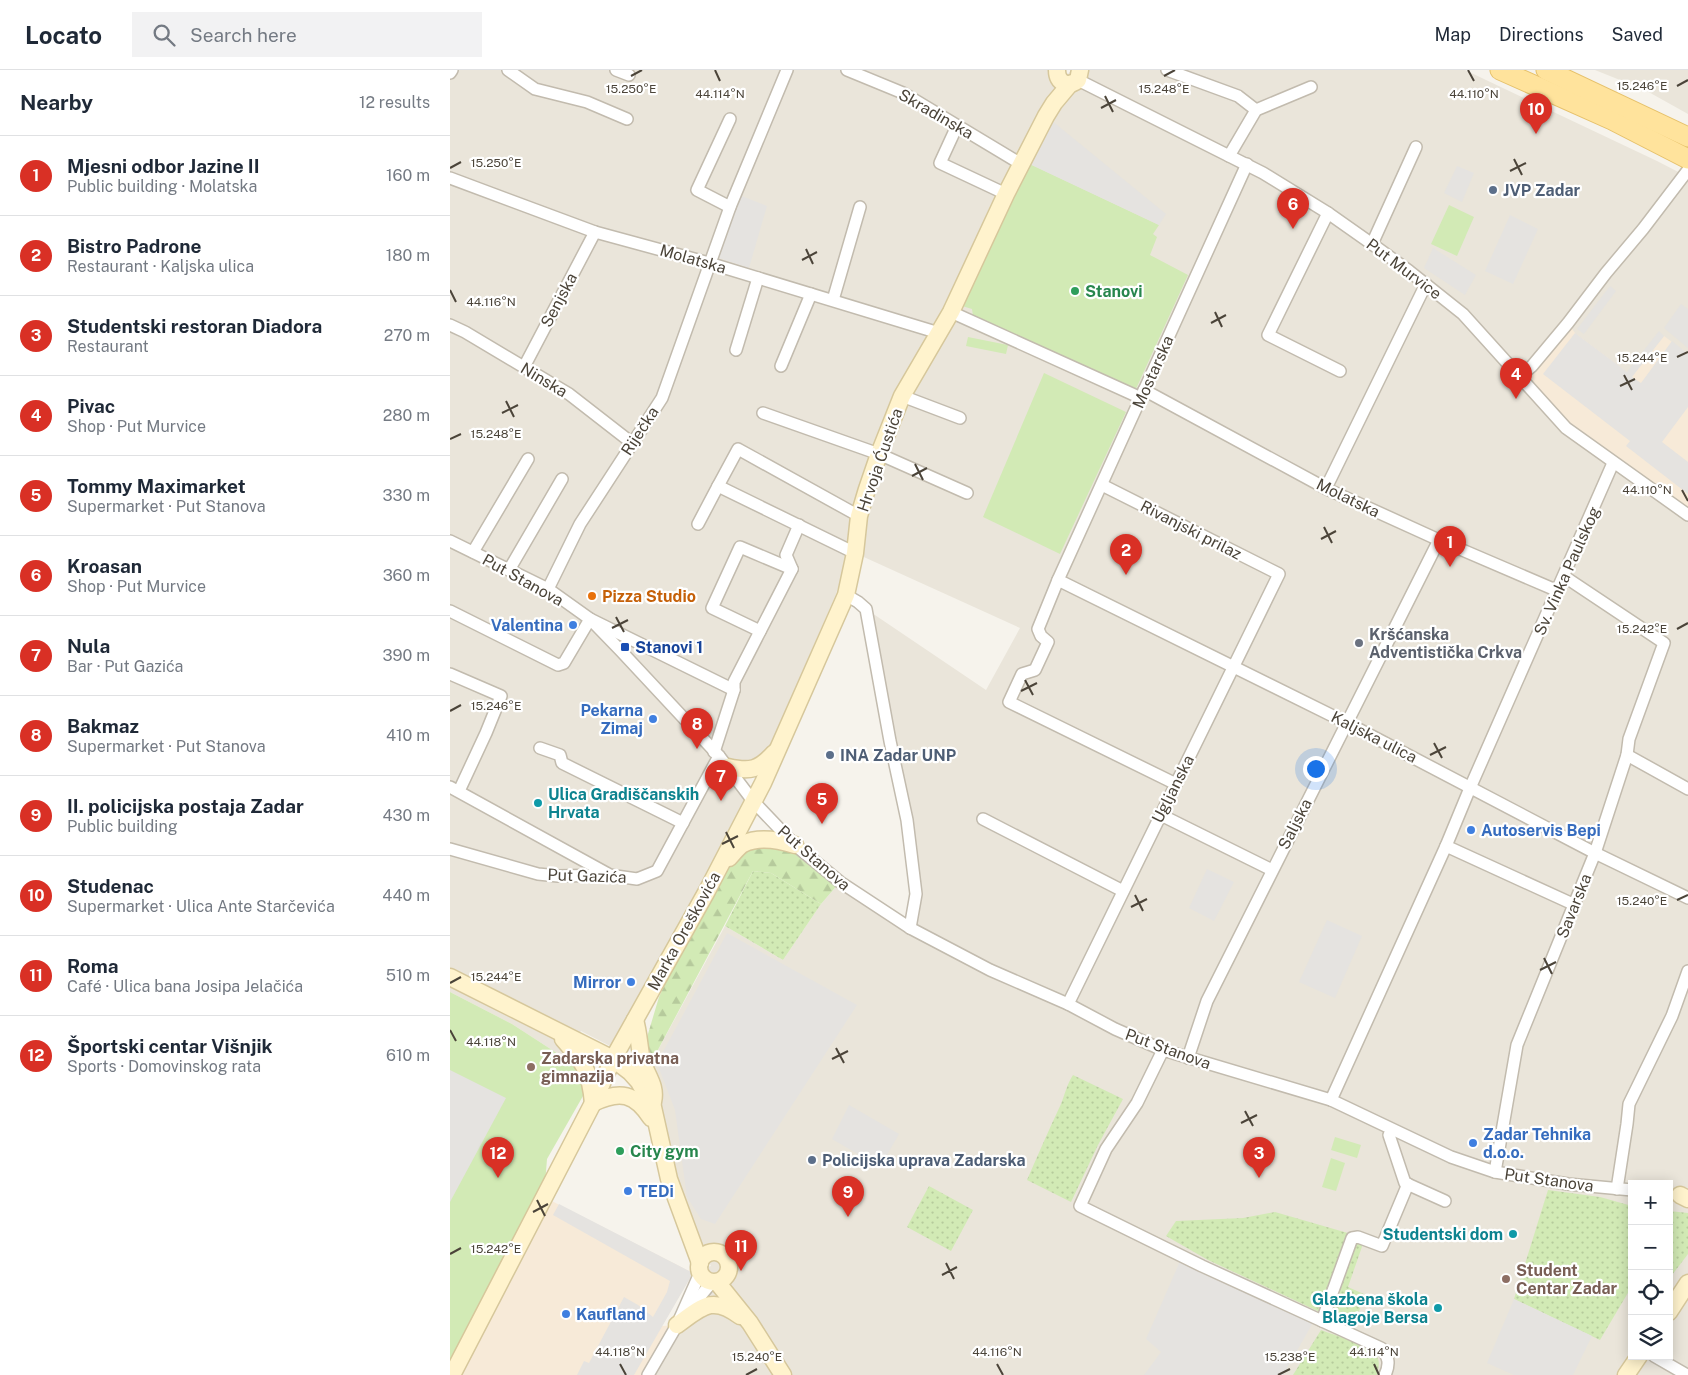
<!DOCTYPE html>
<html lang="en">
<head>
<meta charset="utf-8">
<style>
	:root { --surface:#fff; --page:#f2f2f3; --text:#1f2937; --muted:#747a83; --line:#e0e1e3; --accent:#d93025 }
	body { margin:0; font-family:"Public Sans",sans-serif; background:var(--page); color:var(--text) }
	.controls { position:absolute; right:15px; bottom:15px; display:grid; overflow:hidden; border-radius:0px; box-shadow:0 2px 12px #0003 }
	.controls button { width:45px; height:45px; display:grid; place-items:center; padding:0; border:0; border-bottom:1px solid var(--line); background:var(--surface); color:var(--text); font:25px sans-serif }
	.you { position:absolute; left:865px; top:698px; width:18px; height:18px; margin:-12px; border:4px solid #fff; border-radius:50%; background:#1a73e8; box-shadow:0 0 0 8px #1a73e833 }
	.badge { display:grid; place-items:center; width:32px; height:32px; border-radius:50%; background:var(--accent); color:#fff; font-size:16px; font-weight:700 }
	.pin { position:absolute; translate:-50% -41px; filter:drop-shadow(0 1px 2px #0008) }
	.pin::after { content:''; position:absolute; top:26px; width:18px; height:15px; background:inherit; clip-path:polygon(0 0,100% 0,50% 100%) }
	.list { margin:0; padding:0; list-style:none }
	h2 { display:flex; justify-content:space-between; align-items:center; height:65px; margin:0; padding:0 20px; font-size:21px }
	h2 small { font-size:16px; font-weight:400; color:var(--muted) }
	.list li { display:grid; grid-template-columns:32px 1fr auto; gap:15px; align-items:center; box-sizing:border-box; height:80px; padding:0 20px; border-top:1px solid var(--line) }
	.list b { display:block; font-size:19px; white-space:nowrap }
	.list p { margin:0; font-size:16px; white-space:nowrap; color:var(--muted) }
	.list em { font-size:16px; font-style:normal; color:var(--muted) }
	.icon { flex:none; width:28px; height:28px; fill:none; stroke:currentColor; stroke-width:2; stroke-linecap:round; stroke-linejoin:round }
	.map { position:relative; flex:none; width:1238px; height:1305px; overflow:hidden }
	header { display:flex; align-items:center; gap:30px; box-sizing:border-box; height:70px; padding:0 25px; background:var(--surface); border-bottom:1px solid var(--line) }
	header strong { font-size:24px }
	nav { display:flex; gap:28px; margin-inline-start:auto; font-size:18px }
	.search { width:350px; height:45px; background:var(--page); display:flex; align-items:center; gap:12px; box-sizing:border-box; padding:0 18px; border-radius:0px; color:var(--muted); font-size:19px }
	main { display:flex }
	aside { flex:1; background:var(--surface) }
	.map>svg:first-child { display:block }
	.residential { fill:#eae5da; fill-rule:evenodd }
	.commercial { fill:#f7ead8 }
	.green { fill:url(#green-dots) }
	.forest { fill:url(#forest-firs) }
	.pitch { fill:#d2eab5 }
	.parking { fill:#e5e3e0 }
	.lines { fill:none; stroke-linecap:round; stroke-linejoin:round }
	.street-casing { stroke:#c2bbae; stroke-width:14 }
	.secondary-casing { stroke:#d6c79b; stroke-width:19 }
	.primary-casing { stroke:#e6c16a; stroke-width:21 }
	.street { stroke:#fff; stroke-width:11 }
	.secondary { stroke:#fff3cd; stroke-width:16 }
	.primary { stroke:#ffe39c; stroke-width:19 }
	.ticks { fill:none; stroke:#4b4439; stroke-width:2 }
	.service-dot { fill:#5c6f8a; stroke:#fff; stroke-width:2 }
	.leisure-dot { fill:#2e9e5b; stroke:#fff; stroke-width:2 }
	.food-dot { fill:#e8710a; stroke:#fff; stroke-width:2 }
	.shop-dot { fill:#3f7fe0; stroke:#fff; stroke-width:2 }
	.worship-dot { fill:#6b7280; stroke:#fff; stroke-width:2 }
	.transit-dot { fill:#1a4fb4; stroke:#fff; stroke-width:2 }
	.culture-dot { fill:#0f9aa8; stroke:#fff; stroke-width:2 }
	.education-dot { fill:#8d6e63; stroke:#fff; stroke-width:2 }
	.labels { text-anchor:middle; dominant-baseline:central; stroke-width:4.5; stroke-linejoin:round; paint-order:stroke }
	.street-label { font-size:16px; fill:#4b4439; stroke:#fff }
	.service-label { font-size:16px; font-weight:bold; fill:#4e5e75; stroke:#fff; text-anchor:start }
	.leisure-label { font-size:16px; font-weight:bold; fill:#27864d; stroke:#fff; text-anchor:start }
	.food-label { font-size:16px; font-weight:bold; fill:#c56008; stroke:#fff; text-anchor:start }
	.shop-label { font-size:16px; font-weight:bold; fill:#366cbe; stroke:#fff; text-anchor:start }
	.worship-label { font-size:16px; font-weight:bold; fill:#5b616d; stroke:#fff; text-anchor:start }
	.transit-label { font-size:16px; font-weight:bold; fill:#164399; stroke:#fff; text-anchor:start }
	.culture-label { font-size:16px; font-weight:bold; fill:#0d838f; stroke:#fff; text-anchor:end }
	.education-label { font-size:16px; font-weight:bold; fill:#785e54; stroke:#fff; text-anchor:start }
	.ticks-label { font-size:12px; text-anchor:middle; fill:#4b4439; stroke:#fff; stroke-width:4.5; stroke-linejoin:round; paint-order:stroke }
</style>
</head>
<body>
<header>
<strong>Locato</strong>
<div class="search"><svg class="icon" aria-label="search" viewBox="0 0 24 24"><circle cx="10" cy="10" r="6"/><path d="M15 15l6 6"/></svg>Search here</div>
<nav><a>Map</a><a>Directions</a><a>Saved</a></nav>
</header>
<main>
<aside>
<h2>Nearby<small>12 results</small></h2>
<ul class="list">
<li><span class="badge">1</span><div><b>Mjesni odbor Jazine II</b><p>Public building · Molatska</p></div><em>160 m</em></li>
<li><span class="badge">2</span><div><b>Bistro Padrone</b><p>Restaurant · Kaljska ulica</p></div><em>180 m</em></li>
<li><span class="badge">3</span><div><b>Studentski restoran Diadora</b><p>Restaurant</p></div><em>270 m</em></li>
<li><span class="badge">4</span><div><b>Pivac</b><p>Shop · Put Murvice</p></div><em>280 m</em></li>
<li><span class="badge">5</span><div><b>Tommy Maximarket</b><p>Supermarket · Put Stanova</p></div><em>330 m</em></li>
<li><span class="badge">6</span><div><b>Kroasan</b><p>Shop · Put Murvice</p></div><em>360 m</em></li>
<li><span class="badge">7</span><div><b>Nula</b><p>Bar · Put Gazića</p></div><em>390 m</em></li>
<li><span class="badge">8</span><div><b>Bakmaz</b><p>Supermarket · Put Stanova</p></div><em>410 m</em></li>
<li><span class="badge">9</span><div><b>II. policijska postaja Zadar</b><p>Public building</p></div><em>430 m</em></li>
<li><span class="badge">10</span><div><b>Studenac</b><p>Supermarket · Ulica Ante Starčevića</p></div><em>440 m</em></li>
<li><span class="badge">11</span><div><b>Roma</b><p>Café · Ulica bana Josipa Jelačića</p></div><em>510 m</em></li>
<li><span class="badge">12</span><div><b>Športski centar Višnjik</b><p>Sports · Domovinskog rata</p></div><em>610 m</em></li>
</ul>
</aside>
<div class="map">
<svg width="1238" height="1305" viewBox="0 0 1238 1305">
	<defs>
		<pattern id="green-dots" width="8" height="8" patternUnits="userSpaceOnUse" patternTransform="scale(1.25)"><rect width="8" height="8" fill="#d2eab5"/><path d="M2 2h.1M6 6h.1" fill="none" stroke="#b6ca9c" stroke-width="1.8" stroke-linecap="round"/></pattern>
		<pattern id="forest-firs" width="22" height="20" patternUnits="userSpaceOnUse" patternTransform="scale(1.25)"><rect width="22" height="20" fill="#d2eab5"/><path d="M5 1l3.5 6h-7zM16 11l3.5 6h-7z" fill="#b6ca9c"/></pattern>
	</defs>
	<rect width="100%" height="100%" fill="#f6f3ec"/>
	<g class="residential">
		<polygon points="0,0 611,0 602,25 540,136 502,225 475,270 438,347 402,439 398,487 386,524 318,681 310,690 286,692 300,728 164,978 131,961 116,989 62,954 0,922"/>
		<path d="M621 0H1015L1207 91 1238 107V1305H198L251 1199 261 1196 235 1151 201 993 275 856 333 890 371 834 390 812 460 858 466 824 416 539 536 620 570 558 405 483 417 419 607 19ZM1182 1114H1219V1286H1182Z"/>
		<polygon points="1145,0 1238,0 1238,44 1195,20"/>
	</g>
	<g class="commercial">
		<polygon points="1118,253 1125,263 1182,306 1214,266 1238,284 1238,445 1116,358 1070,306"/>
		<polygon points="94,1127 243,1203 212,1256 227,1255 198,1305 2,1305"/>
	</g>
	<g class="green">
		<polygon points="303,801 321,803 371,834 333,890 275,856"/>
		<path d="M623 1005 673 1029 648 1075 621 1132 577 1110C588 1085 599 1059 611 1034 615 1024 617 1014 623 1005Z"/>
		<polygon points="479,1116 523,1140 501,1181 457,1157"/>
		<polygon points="1098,1120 1150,1127 1182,1136 1182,1216 1150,1270 1064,1229"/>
		<polygon points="1219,1141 1238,1143 1238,1184 1219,1209"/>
		<polygon points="825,1142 915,1168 898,1217 916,1225 902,1257 758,1190 716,1166 726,1151 793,1148"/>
		<path d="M871 1260C884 1265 923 1276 928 1289 930 1294 928 1300 927 1305H843Z"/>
	</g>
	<polygon class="forest" points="299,767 361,789 390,812 371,834 321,803 303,801 201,993 195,974 209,927 266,804"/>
	<g class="pitch">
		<polygon points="580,94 709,155 703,164 707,167 700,185 738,205 685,321 523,246 522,239 512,236"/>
		<polygon points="999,135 1024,147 1007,186 981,174"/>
		<polygon points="518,267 558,275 556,284 516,276"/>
		<polygon points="594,303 676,342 610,484 533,447"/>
		<polygon points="0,922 62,954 116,989 125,998 132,1007 133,1026 97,1089 94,1127 0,1305"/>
		<polygon points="885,1067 911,1075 907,1088 881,1080"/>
		<polygon points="881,1088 895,1093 886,1121 872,1117"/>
	</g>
	<g class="parking">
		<polygon points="596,46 716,144 709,155 573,91"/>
		<polygon points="1007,96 1024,103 1012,132 994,123"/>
		<polygon points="289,125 317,136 299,198 269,188"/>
		<polygon points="1060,145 1088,159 1063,214 1035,201"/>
		<polygon points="983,178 1026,205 1015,225 974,198"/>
		<polygon points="1160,216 1166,221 1134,264 1127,259"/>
		<polygon points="1231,234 1238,239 1238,278 1214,258"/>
		<polygon points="1209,261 1214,266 1182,307 1191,313 1222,271 1238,284 1238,337 1212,372 1238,392 1238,424 1176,376 1180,371 1093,304 1125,263 1177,302"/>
		<polygon points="757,799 784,812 764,851 739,838"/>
		<polygon points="877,850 912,866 885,928 849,912"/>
		<polygon points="277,863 407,935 265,1154 251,1149 237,1127 225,1040 207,993"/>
		<polygon points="0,1000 56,1028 0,1132"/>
		<polygon points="399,1035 449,1064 430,1097 382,1069"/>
		<polygon points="109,1134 243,1203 184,1305 127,1305 134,1291 139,1293 174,1227 188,1235 203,1247 217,1222 220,1211 103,1145"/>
		<polygon points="731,1189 864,1251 833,1305 694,1305 711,1282 696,1269"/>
		<polygon points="1064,1229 1142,1266 1123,1305 1064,1305 1037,1293"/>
	</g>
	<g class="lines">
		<defs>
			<g id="street">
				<polyline points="58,0 85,19 137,32 177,49"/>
				<polyline points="166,0 179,5"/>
				<polyline points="397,0 453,23 571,94"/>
				<polyline points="717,0 788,26 806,40"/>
				<polyline points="0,3 2,0"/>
				<polyline points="628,10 813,103 878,143 922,174 959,201 1013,244 1116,358 1238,445"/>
				<polyline points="507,56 490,93 556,124"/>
				<polyline points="779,86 806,40 861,17"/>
				<polyline points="0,108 145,162 259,193 489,263"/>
				<polyline points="280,137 247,120 280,49"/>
				<polyline points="878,143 818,265 890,301"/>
				<polyline points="922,174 966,77"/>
				<polyline points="383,230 410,137"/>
				<polyline points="501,242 691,328"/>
				<polyline points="0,255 15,262 119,324 182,373"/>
				<polyline points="286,280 308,208"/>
				<polyline points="331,296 361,224"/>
				<polyline points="74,297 145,162"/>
				<polyline points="1070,306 1082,296 1118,253 1156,203 1193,159 1238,100"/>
				<polyline points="694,320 879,420 989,470 1108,521"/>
				<polyline points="452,326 510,348"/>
				<polyline points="313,343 429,384 517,423"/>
				<polyline points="876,418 976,214"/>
				<polyline points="248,454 268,416"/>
				<polyline points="0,471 98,519 140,549 171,581 269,686 303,731 345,775 390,812 460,858 540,900 618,934 665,959 713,980 881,1030 1001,1087 1045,1102 1118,1114 1182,1120"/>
				<polyline points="23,482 78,389"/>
				<polyline points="405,483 268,416 288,379 409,446"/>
				<polyline points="59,500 112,409"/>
				<polyline points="608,510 897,653 1145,783 1238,828"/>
				<polyline points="98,519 130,454 212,328 280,137 337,0"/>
				<polyline points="396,525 408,532 416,539 440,671 457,750 466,824 460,858"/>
				<polyline points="0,541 108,595 114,593 140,549 284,620"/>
				<polyline points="310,561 262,538 290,477 342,499"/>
				<polyline points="0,604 51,626 36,663 9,721"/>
				<polyline points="90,678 110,685 112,693 233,753"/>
				<polyline points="264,682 284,620 284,612 342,499 336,485 349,455"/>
				<polyline points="1177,685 1238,719"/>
				<polyline points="726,714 559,632 572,604 585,600 598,572 591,566 588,559 608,510 797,94"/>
				<polyline points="0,717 158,804"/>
				<polyline points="711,745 822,800"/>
				<polyline points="533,749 673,821"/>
				<polyline points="996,776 1020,718 1163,393"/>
				<polyline points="0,779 88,804 108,806 159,805 187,809 207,801 269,686"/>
				<polyline points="618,934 829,504 652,415"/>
				<path d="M713 980 687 1033 656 1079 630 1136 752 1196 931 1278C939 1287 940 1294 935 1305"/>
				<polyline points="738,988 757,931 989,470"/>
				<polyline points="881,1030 996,776 1125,835"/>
				<polyline points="939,1065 955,1113 995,1131"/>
				<polyline points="1045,1102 1067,975 1145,783 1177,685 1179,669 1214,573 1115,507"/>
				<polyline points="1167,1119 1177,1054 1179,1034 1222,946 1238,901"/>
				<polyline points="237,1242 262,1212"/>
				<polyline points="872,1251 902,1168 908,1167 932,1176 958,1114"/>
				<polyline points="1204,1286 1237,1305"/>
				<polyline points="198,1305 227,1255 250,1203"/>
			</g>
			<g id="secondary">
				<path d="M607 0C607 13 618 18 628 10L630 0"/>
				<path d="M278 697C300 702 309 700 324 683"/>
				<path d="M279 788C283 784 288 777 293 774 309 766 329 770 345 775"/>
				<polyline points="0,907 163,989 180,1002 189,1012 203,1037 219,1109 250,1193"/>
				<path d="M185 950C189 963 189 977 192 990 196 1005 207 1015 203 1032"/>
				<path d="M113 969C134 993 140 1000 143 1033"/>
				<path d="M143 1033C170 1020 185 1023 201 1048"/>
				<polyline points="1230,1125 1238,1129"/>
				<circle cx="264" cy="1197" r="15"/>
				<polyline points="267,1212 300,1253 333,1305"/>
				<polyline points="1219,1242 1238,1213"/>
				<path d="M227 1255C252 1237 262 1225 290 1246"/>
				<polyline points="2,1305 143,1033 163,989 257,821 313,713 396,525 405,483 409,446 417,419 429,384 452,326 501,242 556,124 596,46 604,33 620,14"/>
				<polyline points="1176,1305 1189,1286"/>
			</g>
			<g id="primary">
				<polyline points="1050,0 1162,50 1238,89"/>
				<polyline points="1096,0 1238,67"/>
			</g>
		</defs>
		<use href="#street" class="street-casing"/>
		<use href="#secondary" class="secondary-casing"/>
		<use href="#primary" class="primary-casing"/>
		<use href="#street" class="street"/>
		<use href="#secondary" class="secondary"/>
		<use href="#primary" class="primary"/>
	</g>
	<path class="ticks" d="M265 0 270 11M1018 0 1024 11M181 6 192 0M714 6 725 0M1227 16 1238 10M655 26 663 42M651 38 666 30M1064 89 1072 105M0 98 11 92M1060 101 1076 93M356 179 363 194M352 190 367 182M0 220 6 232M765 242 772 257M761 253 776 245M1227 287 1238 282M1174 305 1182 320M1170 316 1185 309M56 331 64 347M52 343 68 335M0 369 11 364M465 394 473 410M462 406 477 398M1232 420 1238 431M874 457 882 473M871 469 886 461M166 547 174 562M162 558 178 550M1227 559 1238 553M575 610 583 625M571 621 587 613M0 641 11 635M984 673 992 688M980 685 996 677M276 762 284 778M272 774 288 766M685 825 693 841M1227 830 1238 825M681 837 697 829M1094 888 1102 904M1090 900 1106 892M0 913 11 907M0 960 6 971M386 978 394 993M382 989 398 981M795 1041 803 1056M791 1053 807 1045M87 1130 95 1146M83 1142 98 1134M0 1184 11 1178M496 1193 504 1209M492 1205 507 1197M170 1294 176 1305M547 1294 553 1305M924 1294 929 1305M296 1305 307 1299M828 1305 840 1299"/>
	<g class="service-dot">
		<circle cx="1043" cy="120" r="5"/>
		<circle cx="380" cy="685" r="5"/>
		<circle cx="362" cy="1090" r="5"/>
	</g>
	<g class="leisure-dot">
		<circle cx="625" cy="221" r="5"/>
		<circle cx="170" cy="1081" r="5"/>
	</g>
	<circle class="food-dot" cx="142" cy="526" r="5"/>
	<g class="shop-dot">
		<circle cx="123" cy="555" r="5"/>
		<circle cx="203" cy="649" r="5"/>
		<circle cx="1021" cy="760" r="5"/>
		<circle cx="181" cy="912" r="5"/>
		<circle cx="1023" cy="1073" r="5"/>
		<circle cx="178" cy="1121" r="5"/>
		<circle cx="116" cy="1244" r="5"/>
	</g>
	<circle class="worship-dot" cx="909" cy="573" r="5"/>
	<rect class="transit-dot" x="170" y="572" width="10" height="10" rx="2.5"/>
	<g class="culture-dot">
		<circle cx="88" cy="733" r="5"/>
		<circle cx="1063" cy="1164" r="5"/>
		<circle cx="988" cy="1238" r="5"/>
	</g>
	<g class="education-dot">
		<circle cx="81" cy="997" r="5"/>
		<circle cx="1056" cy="1209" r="5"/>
	</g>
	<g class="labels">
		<g class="street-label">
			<text transform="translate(486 44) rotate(30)">Skradinska</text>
			<text transform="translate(243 189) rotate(16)">Molatska</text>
			<text transform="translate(954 199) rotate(37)">Put Murvice</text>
			<text transform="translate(109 230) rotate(-62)">Senjska</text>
			<text transform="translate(703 302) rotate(-66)">Mostarska</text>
			<text transform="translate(94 310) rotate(31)">Ninska</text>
			<text transform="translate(190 361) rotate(-57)">Riječka</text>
			<text transform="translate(430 390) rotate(-71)">Hrvoja Ćustića</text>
			<text transform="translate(898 428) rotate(26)">Molatska</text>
			<text transform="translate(741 460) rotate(27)">Rivanjski prilaz</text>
			<text transform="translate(1117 501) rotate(-66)">Sv. Vinka Paulskog</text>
			<text transform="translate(73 510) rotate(29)">Put Stanova</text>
			<text transform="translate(924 667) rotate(27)">Kaljska ulica</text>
			<text transform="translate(723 719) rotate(-63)">Ugljanska</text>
			<text transform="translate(845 754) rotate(-63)">Saljska</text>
			<text transform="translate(364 788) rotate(41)">Put Stanova</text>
			<text transform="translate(137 806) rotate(2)">Put Gazića</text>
			<text transform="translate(1124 836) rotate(-68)">Savarska</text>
			<text transform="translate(234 861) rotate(-61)">Marka Oreškovića</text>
			<text transform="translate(718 979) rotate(20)">Put Stanova</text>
			<text transform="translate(1099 1110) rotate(8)">Put Stanova</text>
		</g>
		<g class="service-label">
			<text x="1053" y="120">JVP Zadar</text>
			<text x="390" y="685">INA Zadar UNP</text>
			<text x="372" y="1090">Policijska uprava Zadarska</text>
		</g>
		<g class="leisure-label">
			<text x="635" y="221">Stanovi</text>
			<text x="180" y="1081">City gym</text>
		</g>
		<g class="food-label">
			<text x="152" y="526">Pizza Studio</text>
		</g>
		<g class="shop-label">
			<text x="113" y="555" text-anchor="end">Valentina</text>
			<text x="193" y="640" text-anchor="end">Pekarna<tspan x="193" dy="18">Zimaj</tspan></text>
			<text x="1031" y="760">Autoservis Bepi</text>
			<text x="171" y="912" text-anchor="end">Mirror</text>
			<text x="1033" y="1064">Zadar Tehnika<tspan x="1033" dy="18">d.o.o.</tspan></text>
			<text x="188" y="1121">TEDi</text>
			<text x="126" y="1244">Kaufland</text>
		</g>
		<g class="worship-label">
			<text x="919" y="564">Kršćanska<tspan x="919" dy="18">Adventistička Crkva</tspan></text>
		</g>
		<g class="transit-label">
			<text x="185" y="577">Stanovi 1</text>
		</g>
		<g class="culture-label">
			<text x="98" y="724" text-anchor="start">Ulica Gradiščanskih<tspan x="98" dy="18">Hrvata</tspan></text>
			<text x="1053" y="1164">Studentski dom</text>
			<text x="978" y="1229">Glazbena škola<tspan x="978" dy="18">Blagoje Bersa</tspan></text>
		</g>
		<g class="education-label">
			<text x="91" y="988">Zadarska privatna<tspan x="91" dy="18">gimnazija</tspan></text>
			<text x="1066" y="1200">Student<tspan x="1066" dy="18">Centar Zadar</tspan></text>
		</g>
	</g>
	<g class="ticks-label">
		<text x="1192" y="20">15.246°E</text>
		<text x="181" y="23">15.250°E</text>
		<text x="714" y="23">15.248°E</text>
		<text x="270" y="28">44.114°N</text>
		<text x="1024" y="28">44.110°N</text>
		<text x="46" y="97">15.250°E</text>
		<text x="41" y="236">44.116°N</text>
		<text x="1192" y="292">15.244°E</text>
		<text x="46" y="368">15.248°E</text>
		<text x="1197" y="424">44.110°N</text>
		<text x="1192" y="563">15.242°E</text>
		<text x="46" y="640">15.246°E</text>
		<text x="1192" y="835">15.240°E</text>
		<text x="46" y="911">15.244°E</text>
		<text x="41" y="976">44.118°N</text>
		<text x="46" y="1183">15.242°E</text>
		<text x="170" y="1286">44.118°N</text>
		<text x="547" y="1286">44.116°N</text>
		<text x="924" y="1286">44.114°N</text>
		<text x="307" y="1291">15.240°E</text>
		<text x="840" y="1291">15.238°E</text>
	</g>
</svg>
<div class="controls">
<button>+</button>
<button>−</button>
<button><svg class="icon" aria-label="locate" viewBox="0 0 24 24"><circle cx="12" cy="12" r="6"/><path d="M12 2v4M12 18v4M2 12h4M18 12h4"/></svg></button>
<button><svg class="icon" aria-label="layers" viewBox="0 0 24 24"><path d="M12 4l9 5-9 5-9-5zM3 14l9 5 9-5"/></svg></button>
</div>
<div class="you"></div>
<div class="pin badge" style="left:1000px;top:497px">1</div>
<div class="pin badge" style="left:676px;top:505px">2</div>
<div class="pin badge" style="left:809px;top:1108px">3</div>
<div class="pin badge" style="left:1066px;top:329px">4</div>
<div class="pin badge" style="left:372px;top:754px">5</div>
<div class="pin badge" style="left:843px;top:159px">6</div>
<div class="pin badge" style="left:271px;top:731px">7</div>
<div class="pin badge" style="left:247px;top:679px">8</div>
<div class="pin badge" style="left:398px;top:1147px">9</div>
<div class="pin badge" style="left:1086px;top:64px">10</div>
<div class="pin badge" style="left:291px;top:1201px">11</div>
<div class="pin badge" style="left:48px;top:1108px">12</div>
</div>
</main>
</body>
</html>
